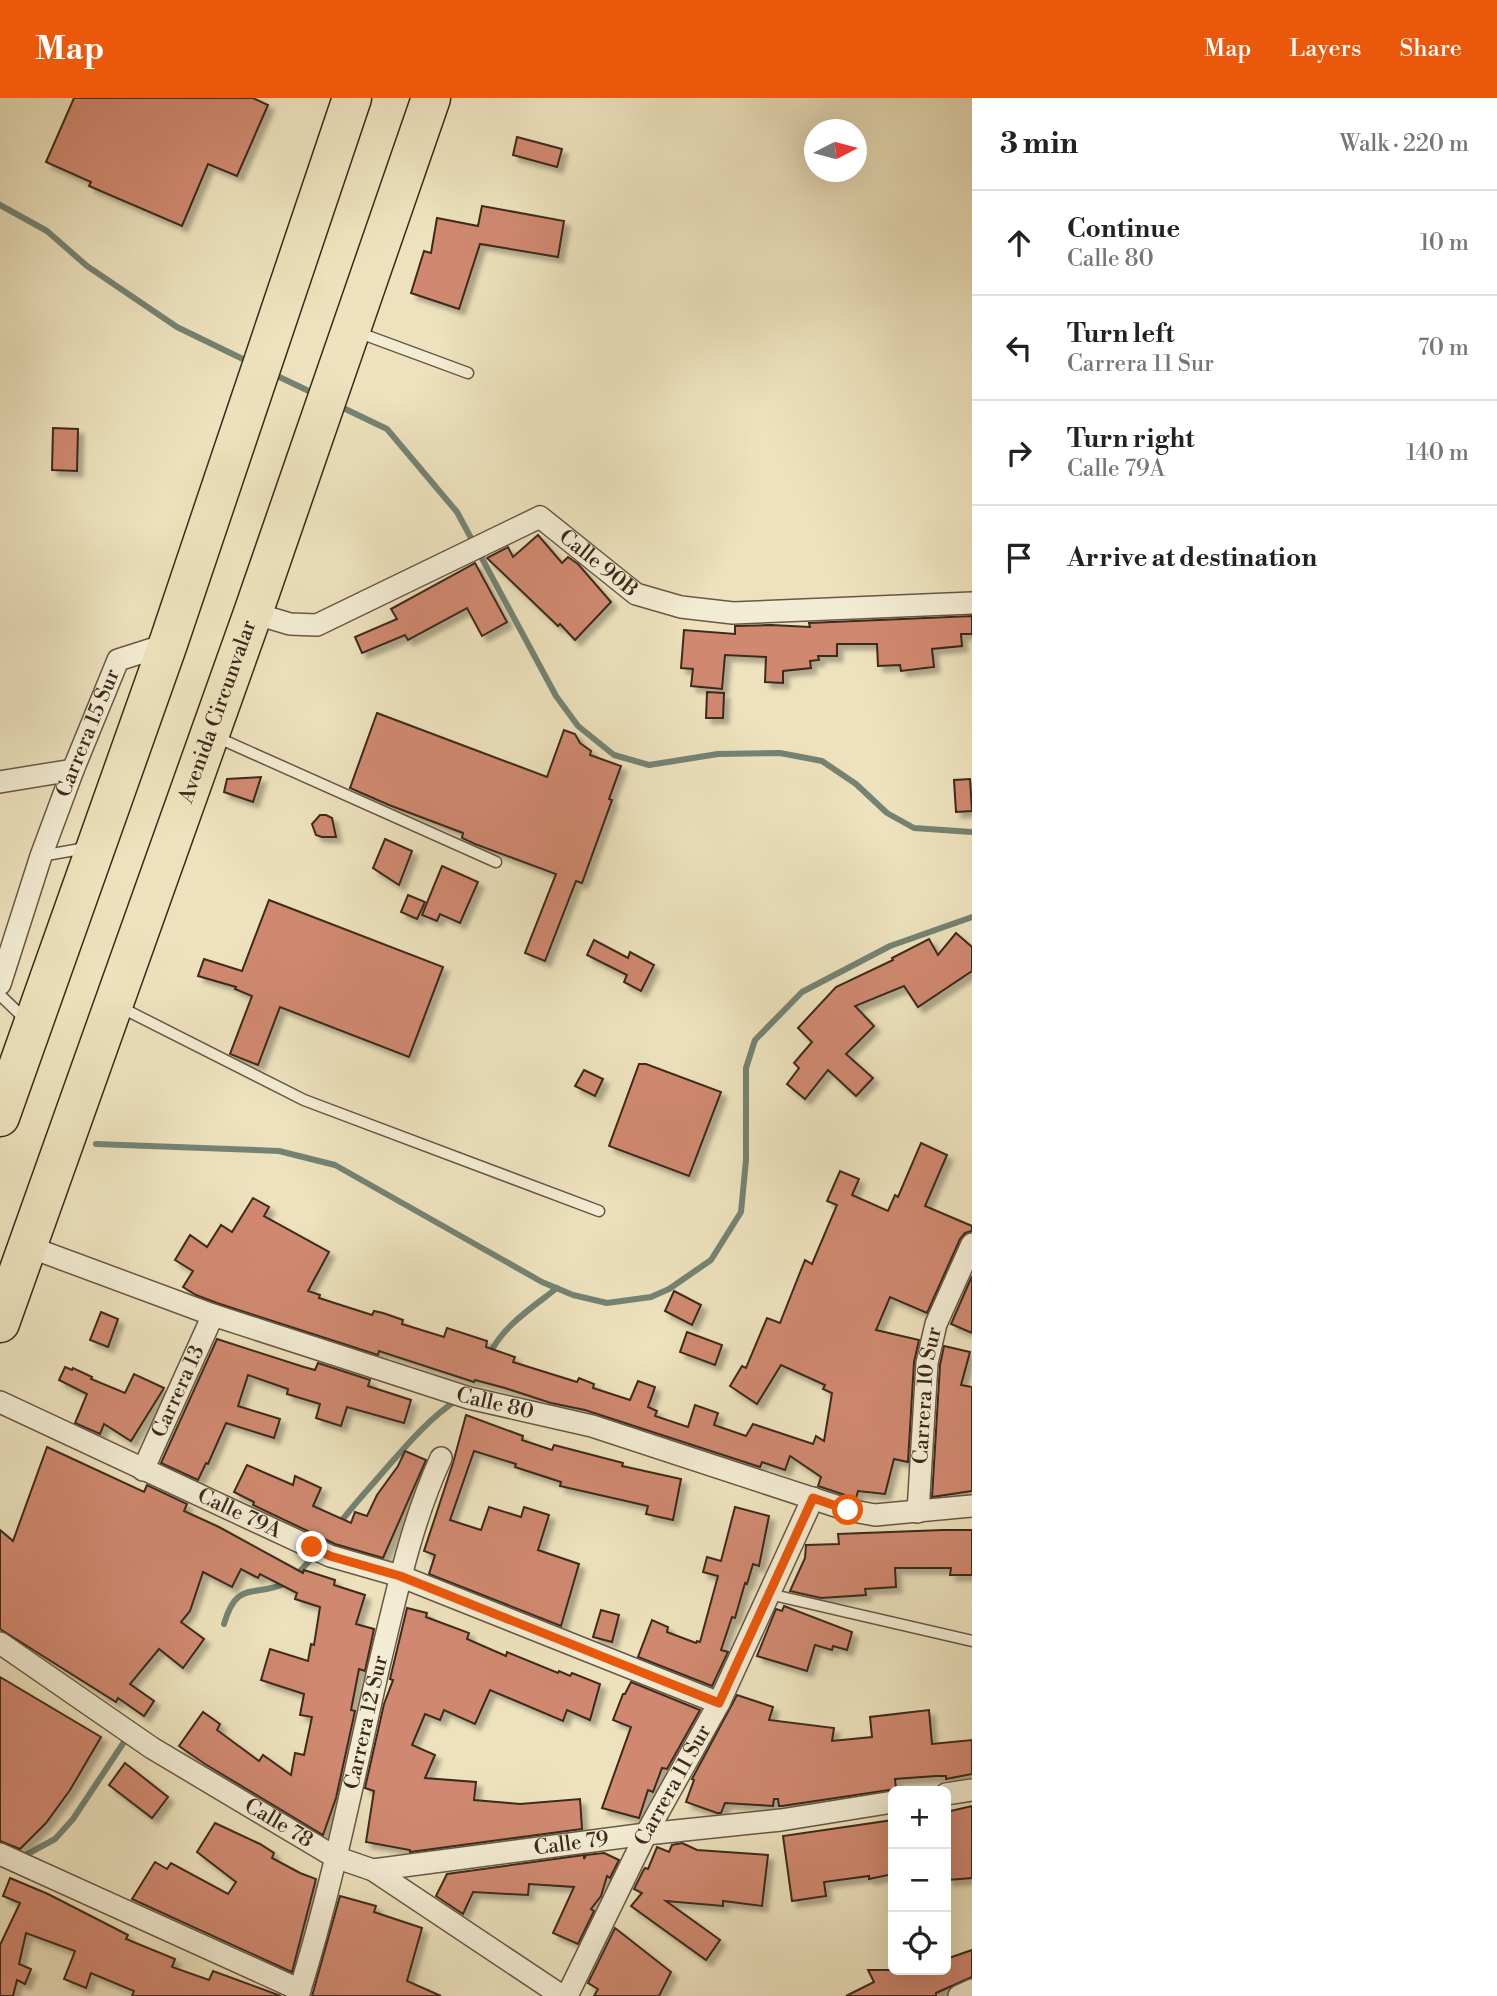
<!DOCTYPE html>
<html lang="en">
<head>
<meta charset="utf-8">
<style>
	:root { --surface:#fff; --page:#f6f6f6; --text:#222; --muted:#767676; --line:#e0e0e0; --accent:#ea580c }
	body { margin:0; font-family:"Libre Bodoni",serif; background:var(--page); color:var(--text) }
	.controls { position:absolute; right:21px; bottom:21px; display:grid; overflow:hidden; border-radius:10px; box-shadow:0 7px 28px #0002 }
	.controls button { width:63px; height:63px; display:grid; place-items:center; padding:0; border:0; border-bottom:2px solid var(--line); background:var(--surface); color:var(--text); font:35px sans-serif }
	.compass { position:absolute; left:804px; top:21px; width:63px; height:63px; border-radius:50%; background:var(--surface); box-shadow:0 7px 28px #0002; rotate:84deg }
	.stop { position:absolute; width:21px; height:21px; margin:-16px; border:5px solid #ea580c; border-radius:50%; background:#fff }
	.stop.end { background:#ea580c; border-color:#fff; box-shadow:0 2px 7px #0008 }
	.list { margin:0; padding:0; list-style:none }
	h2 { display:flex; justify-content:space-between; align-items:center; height:91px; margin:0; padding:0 28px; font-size:30px }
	h2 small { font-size:23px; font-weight:400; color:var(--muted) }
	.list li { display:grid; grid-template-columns:46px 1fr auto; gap:21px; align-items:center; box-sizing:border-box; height:105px; padding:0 28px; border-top:2px solid var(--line) }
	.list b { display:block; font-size:26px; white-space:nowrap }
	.list p { margin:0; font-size:23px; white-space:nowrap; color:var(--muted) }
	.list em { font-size:23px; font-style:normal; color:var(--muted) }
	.icon { flex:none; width:38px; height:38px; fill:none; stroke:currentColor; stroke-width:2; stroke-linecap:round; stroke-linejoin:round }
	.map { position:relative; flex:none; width:972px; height:1898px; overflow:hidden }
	header { display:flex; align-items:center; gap:42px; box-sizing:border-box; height:98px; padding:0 35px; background:var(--accent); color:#fff }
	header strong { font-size:33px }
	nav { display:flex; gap:38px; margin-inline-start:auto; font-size:24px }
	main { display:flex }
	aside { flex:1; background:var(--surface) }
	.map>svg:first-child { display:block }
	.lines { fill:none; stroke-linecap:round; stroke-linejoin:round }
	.stream { stroke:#748373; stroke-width:6 }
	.building { fill:#d0896f; stroke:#3c2a1c; stroke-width:2; filter:url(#shadow) }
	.lane-casing { stroke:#685844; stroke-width:13 }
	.street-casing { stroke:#685844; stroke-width:24 }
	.highway-casing { stroke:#3c2a1c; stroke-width:41 }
	.lane { stroke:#f3ecd4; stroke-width:10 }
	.street { stroke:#f3ecd4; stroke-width:21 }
	.highway { stroke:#ede2bd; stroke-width:38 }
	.route { stroke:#ea580c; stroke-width:9 }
	.labels { text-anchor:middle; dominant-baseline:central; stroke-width:6; stroke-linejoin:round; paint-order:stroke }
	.street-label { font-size:21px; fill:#3c2a1c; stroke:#f3ecd4 }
</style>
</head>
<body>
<header>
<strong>Map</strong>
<nav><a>Map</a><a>Layers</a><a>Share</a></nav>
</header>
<main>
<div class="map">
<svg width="972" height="1898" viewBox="0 0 972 1898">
	<defs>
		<filter id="shadow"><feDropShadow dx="5.5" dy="5.5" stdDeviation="2" flood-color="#0004"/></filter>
	</defs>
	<rect width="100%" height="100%" fill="#ede2bd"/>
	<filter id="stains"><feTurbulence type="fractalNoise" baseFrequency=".00286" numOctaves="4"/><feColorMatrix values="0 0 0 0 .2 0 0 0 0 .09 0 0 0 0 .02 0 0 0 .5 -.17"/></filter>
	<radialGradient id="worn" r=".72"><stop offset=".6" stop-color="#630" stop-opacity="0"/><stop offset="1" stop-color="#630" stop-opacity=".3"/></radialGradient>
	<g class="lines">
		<g class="stream">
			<polyline points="0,107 47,133 87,168 177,229 249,264"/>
			<polyline points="271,275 315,296"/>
			<polyline points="337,307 387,331 457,414 556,598 578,628 614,657 649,667 718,656 780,655 822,663 856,686 887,715 914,730 972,734"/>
			<polyline points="96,1046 279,1053 335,1067 542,1184 573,1197 607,1205 651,1199 669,1191 711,1162 741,1114 746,1062 746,970 755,942 802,894 890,848 972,819"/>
			<path d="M489 1258C501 1229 533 1209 557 1190"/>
			<path d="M338 1428C351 1409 368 1392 383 1374 406 1348 428 1321 457 1302"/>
			<polyline points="295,1479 332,1437"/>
			<path d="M224 1526C237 1481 254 1500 286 1485"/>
			<polyline points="22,1759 55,1741 73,1721 124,1644"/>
		</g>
	</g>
	<g class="building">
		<polygon points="74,0 253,0 268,7 237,78 208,66 182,128 89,88 91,84 46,64"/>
		<polygon points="517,39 562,51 557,69 513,57"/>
		<polygon points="482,108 564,123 558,159 480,146 459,211 411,195 424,153 431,155 437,120 478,128"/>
		<polygon points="53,330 78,331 77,373 52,372"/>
		<polygon points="538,437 562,465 568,459 578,466 611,504 575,542 560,526 558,528 487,460 508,449 513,459"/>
		<polygon points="475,465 507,524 482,538 467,510 408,542 405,537 362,555 355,539 397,521 391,511"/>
		<polygon points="972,518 972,536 961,536 962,548 932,551 934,569 901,573 900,567 878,568 877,546 837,546 837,558 818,558 819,562 810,563 811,570 783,573 783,585 765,584 766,559 725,557 722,591 691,588 693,571 681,570 684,532 735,536 735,528 771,527 810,529 809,525"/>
		<polygon points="707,594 724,595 723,620 706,620"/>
		<polygon points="377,615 547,679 564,632 575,636 580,645 591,653 590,657 621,668 609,701 612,702 582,785 576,783 545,863 525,855 556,776 475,746 462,740 463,735 389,707 350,690"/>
		<polygon points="261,679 253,704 224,694 227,681"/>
		<polygon points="970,681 972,713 956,714 954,682"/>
		<polygon points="320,717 326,717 332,720 336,739 322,739 316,737 312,726"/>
		<polygon points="385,741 412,753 399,787 373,770"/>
		<polygon points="442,768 478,784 460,825 440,816 437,823 422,817"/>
		<polygon points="408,797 425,804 417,821 401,814"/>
		<polygon points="269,802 443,869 409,959 280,909 258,967 230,956 252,898 235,891 236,889 198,878 204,861 242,873"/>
		<polygon points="956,835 972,849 972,873 918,909 904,888 855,908 874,928 846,956 873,980 856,998 828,972 805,1001 787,986 799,970 794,965 812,944 798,930 836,889 893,862 892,860 929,841 938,857"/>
		<polygon points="594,842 628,860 630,854 654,867 641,893 624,884 627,877 587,857"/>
		<polygon points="639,966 646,966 721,994 689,1078 609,1048"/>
		<polygon points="584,972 603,981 595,998 575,988"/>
		<polygon points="921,1045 947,1057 925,1108 972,1128 972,1133 965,1135 960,1141 927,1215 890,1199 876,1232 919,1242 914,1264 908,1364 894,1361 885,1396 858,1393 856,1400 851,1399 818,1388 821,1379 790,1358 785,1372 762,1364 760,1369 585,1312 551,1305 505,1290 475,1282 474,1284 379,1253 378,1257 217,1205 196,1197 183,1189 193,1173 175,1162 190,1137 207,1149 221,1127 232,1134 253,1100 269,1109 264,1118 329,1154 308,1193 320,1197 319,1200 372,1217 374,1213 383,1215 403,1222 402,1226 444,1239 447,1230 487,1243 486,1249 515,1259 513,1264 577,1284 579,1280 594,1286 593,1290 630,1302 638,1283 655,1289 648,1309 657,1313 655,1318 688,1329 695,1307 718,1315 714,1327 746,1338 753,1326 813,1346 816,1338 824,1343 832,1295 823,1291 825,1287 781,1267 757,1306 730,1288 742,1268 746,1270 767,1220 780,1225 805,1162 812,1166 837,1107 827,1103 840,1073 859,1081 852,1097 888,1113 895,1097 898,1099"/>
		<polygon points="972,1178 972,1235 951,1226"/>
		<polygon points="674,1193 701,1207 692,1227 665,1213"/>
		<polygon points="101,1214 118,1221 108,1249 90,1242"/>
		<polygon points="687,1234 722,1247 715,1267 680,1254"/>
		<polygon points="217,1241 304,1269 315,1272 318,1265 370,1282 368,1288 411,1302 404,1325 347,1309 341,1328 316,1320 320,1306 287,1296 288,1291 248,1277 238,1308 280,1321 274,1340 226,1325 208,1366 206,1365 198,1382 161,1365"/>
		<polygon points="944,1248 970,1254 961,1287 972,1289 972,1393 932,1399 940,1267"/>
		<polygon points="65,1269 72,1272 73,1270 92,1279 91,1281 125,1295 134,1276 164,1290 131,1343 104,1326 100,1336 75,1325 87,1296 59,1282"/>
		<polygon points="466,1317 523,1338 522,1342 552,1352 554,1347 623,1365 622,1368 681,1381 673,1422 646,1416 648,1408 560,1388 561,1384 515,1369 516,1366 474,1353 450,1422 481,1432 489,1409 521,1419 524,1409 549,1417 538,1452 579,1466 561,1528 429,1476 435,1457 424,1453 453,1365"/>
		<polygon points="47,1349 144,1394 147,1387 187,1406 184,1413 219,1429 303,1475 304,1472 335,1482 334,1487 365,1497 356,1526 374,1531 365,1573 359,1571 351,1612 355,1613 336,1700 323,1737 205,1666 179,1648 203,1614 220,1626 217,1632 259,1663 263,1657 291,1677 295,1655 304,1657 312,1619 300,1617 304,1596 261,1582 270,1551 308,1563 311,1546 314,1547 320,1509 295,1501 297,1495 260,1476 258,1480 241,1471 232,1489 203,1474 190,1513 181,1524 204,1541 183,1570 159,1551 130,1586 154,1603 144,1618 118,1600 116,1604 0,1531 0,1432 13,1443"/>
		<polygon points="405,1353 426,1362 383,1460 335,1446 253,1407 254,1404 234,1394 247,1367 293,1387 295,1378 321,1390 313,1408 351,1425 355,1414 367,1418 377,1397 398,1368"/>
		<polygon points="735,1409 769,1418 759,1468 753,1466 747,1486 745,1485 735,1520 732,1519 721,1552 728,1554 712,1588 638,1559 652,1522 668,1529 667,1534 696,1545 697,1543 700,1544 718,1478 703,1474 707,1459 721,1463"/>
		<polygon points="943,1432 972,1432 972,1477 950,1477 951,1470 895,1470 896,1489 865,1491 866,1497 821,1500 790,1493 805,1460 806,1447 839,1446 838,1436"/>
		<polygon points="784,1508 852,1534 847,1552 833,1548 832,1552 815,1547 807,1573 757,1558 776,1511 782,1513"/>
		<polygon points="407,1510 427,1515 426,1519 469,1535 467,1541 506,1558 507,1554 558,1575 559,1573 570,1578 572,1575 600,1586 590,1622 567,1612 563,1623 490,1592 475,1626 444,1612 440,1622 425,1616 412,1647 435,1657 425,1680 476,1684 474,1702 520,1706 580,1701 582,1731 410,1754 410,1752 366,1744 374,1693 365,1690 384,1606 393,1582 390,1581"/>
		<polygon points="601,1512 619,1517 612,1544 593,1539"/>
		<polygon points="0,1579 101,1639 70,1692 46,1725 20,1751 0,1743"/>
		<polygon points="631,1584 700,1612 667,1671 662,1670 653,1694 648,1692 639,1720 602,1710 631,1629 613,1622 623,1596 625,1596"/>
		<polygon points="737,1597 773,1609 769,1622 834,1630 832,1643 872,1639 870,1619 929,1612 932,1646 972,1642 972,1676 946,1681 946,1678 936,1678 895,1681 896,1691 782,1708 779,1708 778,1701 774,1701 773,1708 725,1705 721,1715 717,1715 686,1704 694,1682 692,1681"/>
		<polygon points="125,1665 168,1699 152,1720 109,1687"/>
		<polygon points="972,1708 972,1780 948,1782 946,1773 946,1714"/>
		<polygon points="893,1722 893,1776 869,1781 869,1778 824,1784 826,1798 792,1803 783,1738"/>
		<polygon points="215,1725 260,1746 274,1755 272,1760 300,1775 316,1781 292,1874 132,1801 155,1764 167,1771 171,1765 228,1796 236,1784 197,1754"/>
		<polygon points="682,1745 697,1752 768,1757 762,1808 723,1803 723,1808 666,1803 720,1842 706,1862 631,1808 642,1795 634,1791 643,1773 645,1770 648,1771 657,1749 669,1754 672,1747"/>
		<polygon points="604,1755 619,1762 610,1780 607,1778 601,1798 591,1811 594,1813 578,1846 553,1835 574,1789 529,1786 528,1797 473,1794 463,1816 436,1798 447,1776 584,1757 584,1761 586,1757"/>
		<polygon points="10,1780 48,1796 128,1837 126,1841 175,1861 172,1869 209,1882 213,1873 281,1898 132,1898 134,1893 91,1875 86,1890 64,1881 75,1853 26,1835 19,1866 31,1871 25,1886 17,1882 13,1898 0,1898 0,1847 20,1805 3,1798"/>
		<polygon points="340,1798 376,1808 374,1814 422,1830 407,1883 441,1898 312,1898"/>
		<polygon points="615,1830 671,1874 659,1898 594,1898 598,1891 588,1885"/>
		<polygon points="972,1852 972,1879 936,1895 936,1898 846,1898 874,1884 868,1872 946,1872 946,1861"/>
	</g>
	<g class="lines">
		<defs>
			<g id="lane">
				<polyline points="357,234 468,275"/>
				<polyline points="214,638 496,764"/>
				<polyline points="41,758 86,750"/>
				<polyline points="0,897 26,922"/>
				<polyline points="120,909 304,1002 599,1113"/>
				<polyline points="769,1496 972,1543"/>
			</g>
			<g id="street">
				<path id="s1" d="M253 515 290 526 317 527 540 419 636 496 681 509 733 515 972 505"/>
				<polyline points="0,684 73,672"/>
				<path id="s2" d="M0 886 41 758 73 672 118 562 168 546"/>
				<path id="s3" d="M27 1148 213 1217 469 1300 592 1328 848 1412 875 1417 972 1408"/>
				<path id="s4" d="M0 1304 330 1458 400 1478 719 1605"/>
				<path id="s5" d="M143 1372 213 1217"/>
				<path id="s6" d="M918 1414 927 1265 936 1226 972 1146"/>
				<path id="s7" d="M0 1545 152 1650 335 1759 373 1772 562 1898"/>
				<polyline points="946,1696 972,1692"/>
				<polyline points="0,1756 300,1892"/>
				<path id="s8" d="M373 1772 646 1736 781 1722 893 1704"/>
				<path id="s9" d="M298 1898C332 1790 354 1678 379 1568 396 1498 411 1425 441 1360"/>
				<path id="s10" d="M567 1898 646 1736 719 1605 813 1400"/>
				<polyline points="959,1898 972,1892"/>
			</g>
			<g id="highway">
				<polyline points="0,1019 168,546 352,0"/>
				<path id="s11" d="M0 1225 253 515 431 0"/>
			</g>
		</defs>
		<use href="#lane" class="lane-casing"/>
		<use href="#street" class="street-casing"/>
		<use href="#highway" class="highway-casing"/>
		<use href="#lane" class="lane"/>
		<use href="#street" class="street"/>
		<use href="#highway" class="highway"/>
	</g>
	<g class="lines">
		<polyline class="route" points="312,1449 330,1458 400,1478 719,1605 813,1400 848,1412"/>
	</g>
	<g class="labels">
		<g class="street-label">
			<text stroke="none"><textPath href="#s1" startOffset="388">Calle 90B</textPath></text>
			<text stroke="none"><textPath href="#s11" startOffset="649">Avenida Circunvalar</textPath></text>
			<text stroke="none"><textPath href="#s2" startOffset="266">Carrera 15 Sur</textPath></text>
			<text stroke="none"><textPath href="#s5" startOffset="86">Carrera 13</textPath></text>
			<text stroke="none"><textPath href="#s6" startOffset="117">Carrera 10 Sur</textPath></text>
			<text stroke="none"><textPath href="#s3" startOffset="494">Calle 80</textPath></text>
			<text stroke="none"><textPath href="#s4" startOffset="264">Calle 79A</textPath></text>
			<text stroke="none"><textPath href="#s9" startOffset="282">Carrera 12 Sur</textPath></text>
			<text stroke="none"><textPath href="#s10" startOffset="236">Carrera 11 Sur</textPath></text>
			<text stroke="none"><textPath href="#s7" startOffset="332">Calle 78</textPath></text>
			<text stroke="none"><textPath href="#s8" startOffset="200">Calle 79</textPath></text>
		</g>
	</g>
	<rect width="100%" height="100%" filter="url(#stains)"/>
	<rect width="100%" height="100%" fill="url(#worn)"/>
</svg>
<div class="controls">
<button>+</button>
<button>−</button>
<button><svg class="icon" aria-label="locate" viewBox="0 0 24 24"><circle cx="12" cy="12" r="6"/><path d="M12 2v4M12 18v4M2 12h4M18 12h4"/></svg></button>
</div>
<svg class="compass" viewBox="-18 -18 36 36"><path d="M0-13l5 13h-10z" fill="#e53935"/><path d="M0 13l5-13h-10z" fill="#767676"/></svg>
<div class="stop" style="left:848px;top:1412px"></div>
<div class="stop end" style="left:312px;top:1449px"></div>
</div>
<aside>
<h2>3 min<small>Walk · 220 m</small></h2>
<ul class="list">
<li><svg class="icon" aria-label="ahead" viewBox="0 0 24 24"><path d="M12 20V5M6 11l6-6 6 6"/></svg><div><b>Continue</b><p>Calle 80</p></div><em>10 m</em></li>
<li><svg class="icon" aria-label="left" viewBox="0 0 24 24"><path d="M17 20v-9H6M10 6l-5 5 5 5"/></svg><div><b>Turn left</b><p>Carrera 11 Sur</p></div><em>70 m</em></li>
<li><svg class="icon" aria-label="right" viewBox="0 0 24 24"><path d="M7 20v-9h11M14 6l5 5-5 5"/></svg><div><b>Turn right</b><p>Calle 79A</p></div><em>140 m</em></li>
<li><svg class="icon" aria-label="arrive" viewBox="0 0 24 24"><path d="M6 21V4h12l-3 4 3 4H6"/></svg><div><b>Arrive at destination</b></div></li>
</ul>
</aside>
</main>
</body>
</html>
